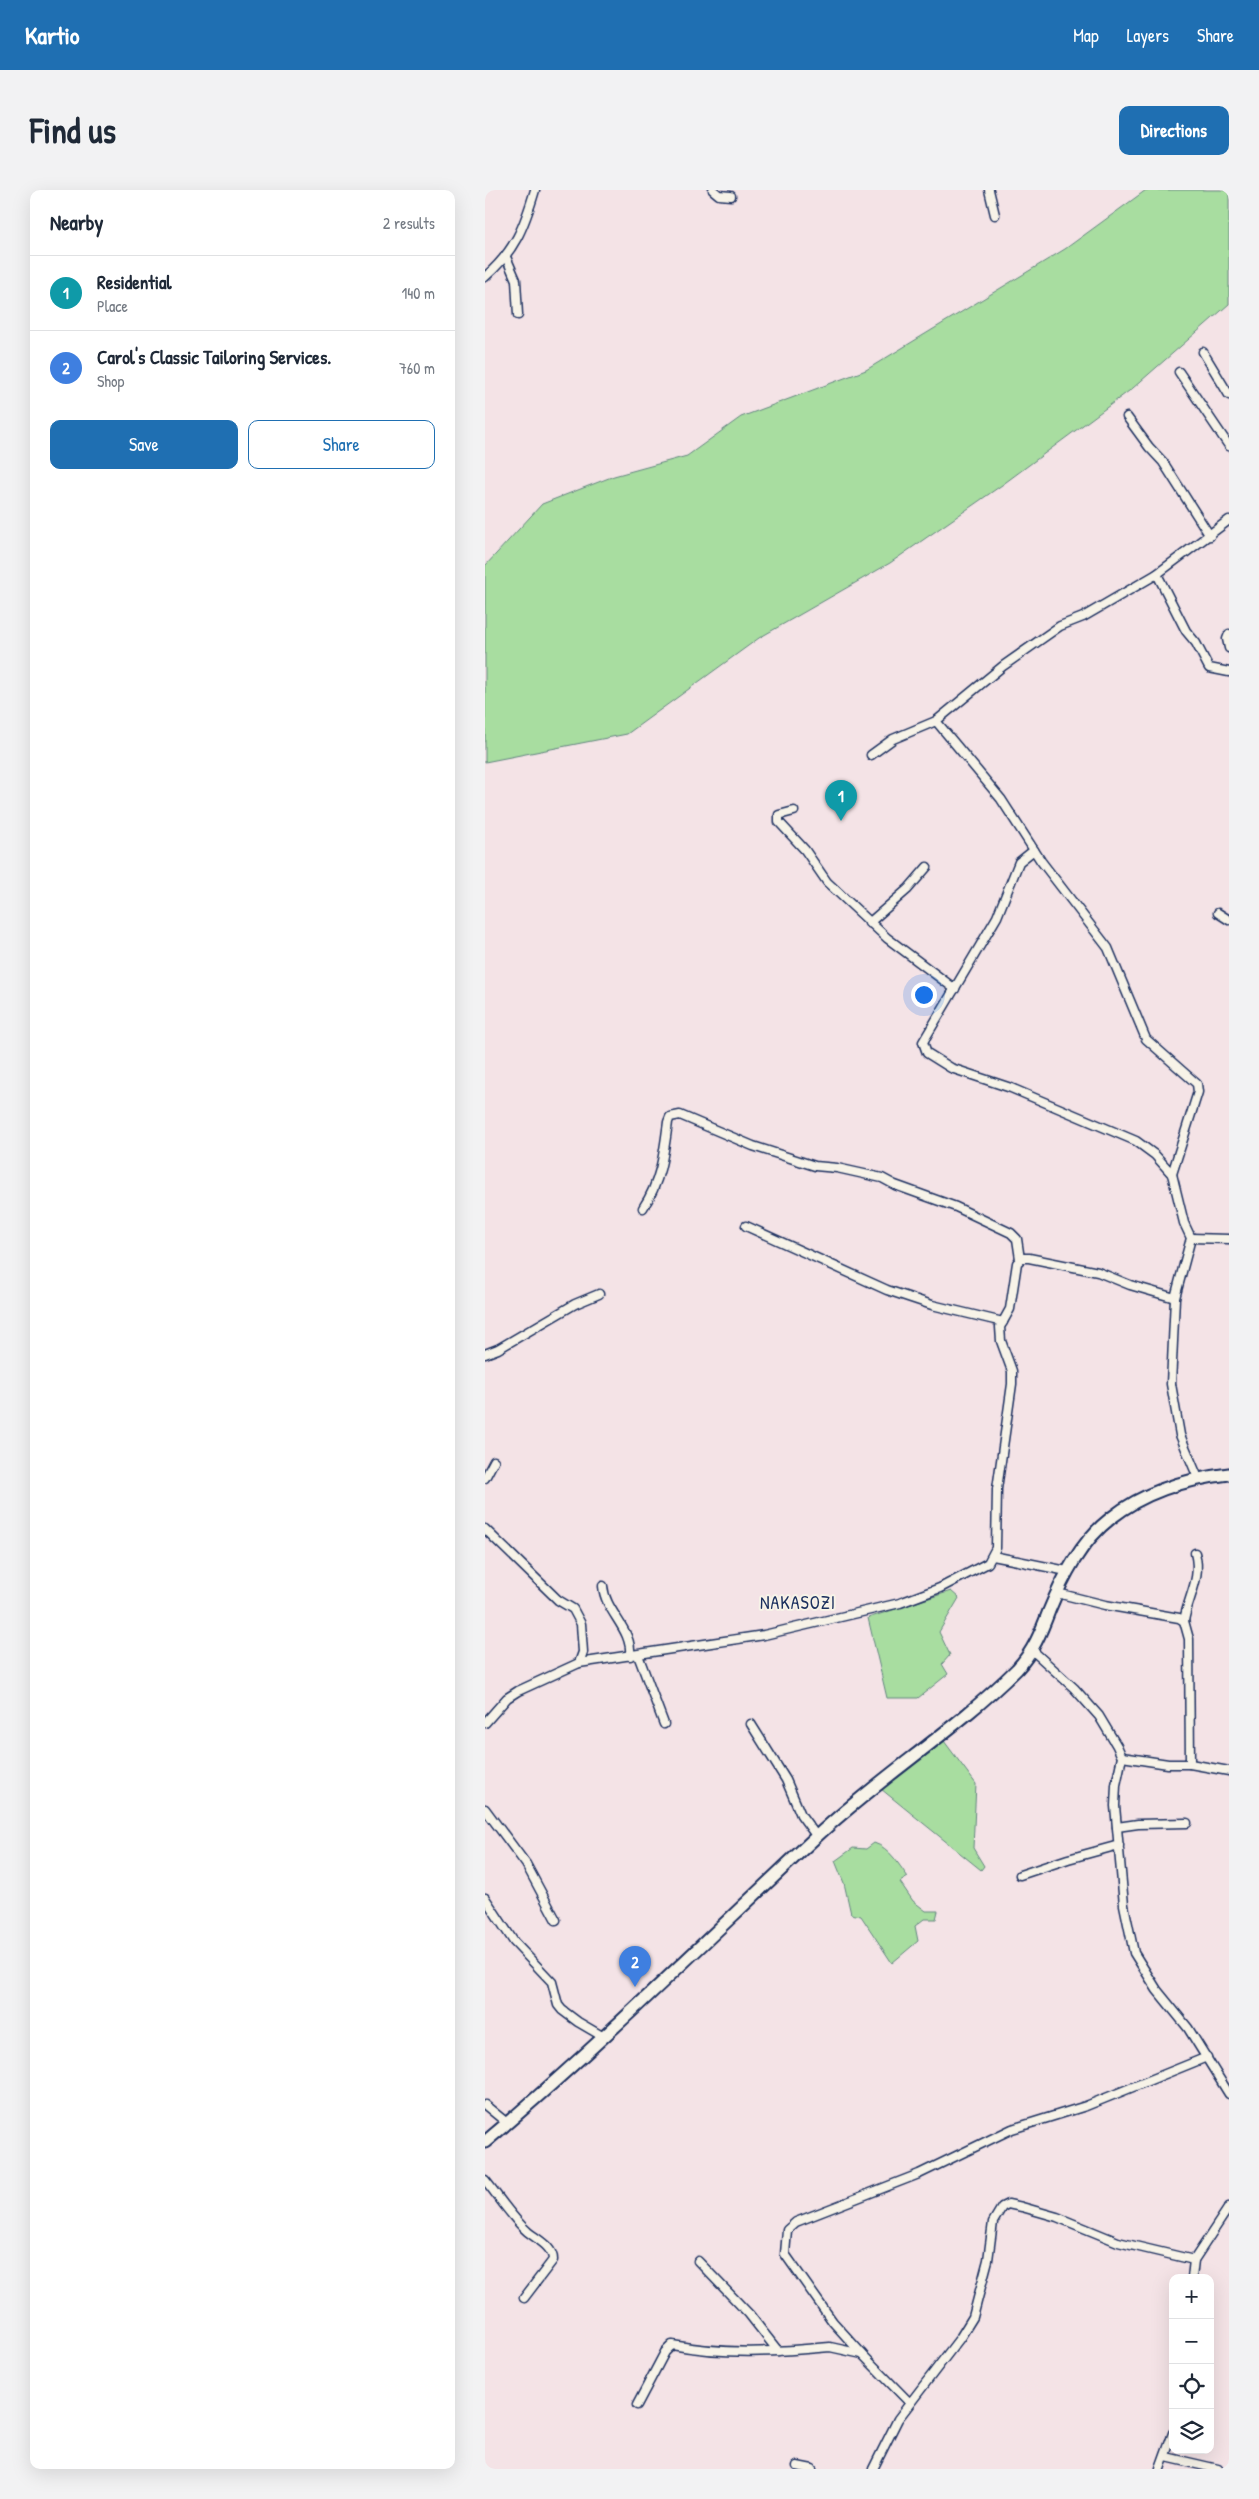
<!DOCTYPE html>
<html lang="en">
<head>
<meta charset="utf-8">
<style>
	:root { --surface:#fff; --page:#f2f2f3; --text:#1f2937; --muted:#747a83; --line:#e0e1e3; --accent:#1f6fb2 }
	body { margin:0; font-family:"Patrick Hand",sans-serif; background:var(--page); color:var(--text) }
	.controls { position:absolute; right:15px; bottom:15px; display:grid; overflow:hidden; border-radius:10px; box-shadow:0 5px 20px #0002 }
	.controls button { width:45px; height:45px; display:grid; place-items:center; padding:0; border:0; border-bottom:1px solid var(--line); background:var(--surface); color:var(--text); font:25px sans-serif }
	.you { position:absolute; left:438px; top:804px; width:18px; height:18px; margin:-12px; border:4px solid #fff; border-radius:50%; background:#1a73e8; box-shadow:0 0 0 8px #1a73e833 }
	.badge { display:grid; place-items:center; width:32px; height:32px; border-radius:50%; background:var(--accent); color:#fff; font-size:16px; font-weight:700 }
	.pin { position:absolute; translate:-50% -41px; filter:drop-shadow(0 1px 2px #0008) }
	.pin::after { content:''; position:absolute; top:26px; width:18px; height:15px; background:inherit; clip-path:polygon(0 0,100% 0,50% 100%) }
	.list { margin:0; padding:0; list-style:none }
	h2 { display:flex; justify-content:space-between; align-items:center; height:65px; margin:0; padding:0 20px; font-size:21px }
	h2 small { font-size:16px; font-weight:400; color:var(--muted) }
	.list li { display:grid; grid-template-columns:32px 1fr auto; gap:15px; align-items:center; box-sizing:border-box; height:75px; padding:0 20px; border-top:1px solid var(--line) }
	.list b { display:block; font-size:19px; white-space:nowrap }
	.list p { margin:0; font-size:16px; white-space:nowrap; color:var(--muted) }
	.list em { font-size:16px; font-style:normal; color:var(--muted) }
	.actions { display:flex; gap:10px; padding:15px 20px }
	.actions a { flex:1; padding:11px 0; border:1px solid var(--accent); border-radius:10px; text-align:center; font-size:18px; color:var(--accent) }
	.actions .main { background:var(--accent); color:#fff }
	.icon { flex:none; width:28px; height:28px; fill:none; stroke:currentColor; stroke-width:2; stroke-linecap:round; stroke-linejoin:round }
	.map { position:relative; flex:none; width:744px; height:2279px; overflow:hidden; border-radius:10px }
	header { display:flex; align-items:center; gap:30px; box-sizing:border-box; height:70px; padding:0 25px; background:var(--accent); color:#fff }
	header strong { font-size:24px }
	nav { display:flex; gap:28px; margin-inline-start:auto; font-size:18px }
	.intro { display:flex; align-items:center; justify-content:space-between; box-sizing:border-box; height:120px; padding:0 30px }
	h1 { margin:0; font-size:35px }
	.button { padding:12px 22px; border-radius:10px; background:var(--accent); color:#fff; font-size:18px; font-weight:700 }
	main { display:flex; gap:30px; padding:0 30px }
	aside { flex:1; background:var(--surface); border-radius:10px; box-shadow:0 5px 20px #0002 }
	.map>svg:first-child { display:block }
	.green { fill:#a8dda0; stroke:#62867f }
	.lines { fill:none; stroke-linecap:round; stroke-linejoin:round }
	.street-casing { stroke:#1b2f5e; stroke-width:11 }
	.secondary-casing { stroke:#1b2f5e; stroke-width:15 }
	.street { stroke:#f7f3e8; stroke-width:8 }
	.secondary { stroke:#f7f3e8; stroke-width:11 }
	.labels { text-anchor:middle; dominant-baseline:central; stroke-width:4; stroke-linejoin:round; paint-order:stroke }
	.quarter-label { font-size:18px; letter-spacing:1px; fill:#1b2f5e; stroke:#f7f3e8 }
</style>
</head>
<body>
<header>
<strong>Kartio</strong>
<nav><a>Map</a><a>Layers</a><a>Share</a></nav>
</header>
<div class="intro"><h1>Find us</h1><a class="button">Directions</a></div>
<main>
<aside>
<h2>Nearby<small>2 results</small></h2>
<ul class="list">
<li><span class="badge" style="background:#0f9aa8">1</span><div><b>Residential</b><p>Place</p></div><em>140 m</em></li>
<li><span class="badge" style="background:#3f7fe0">2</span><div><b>Carol's Classic Tailoring Services.</b><p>Shop</p></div><em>760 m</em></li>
</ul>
<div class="actions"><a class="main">Save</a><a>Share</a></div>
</aside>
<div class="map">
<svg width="744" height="2279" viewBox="0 0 744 2279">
	<rect width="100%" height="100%" fill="#f4e3e6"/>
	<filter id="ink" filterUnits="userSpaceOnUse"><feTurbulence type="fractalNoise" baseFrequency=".02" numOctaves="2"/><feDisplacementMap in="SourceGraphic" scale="10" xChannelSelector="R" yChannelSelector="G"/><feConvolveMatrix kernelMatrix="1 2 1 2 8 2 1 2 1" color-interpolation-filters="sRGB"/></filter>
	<g filter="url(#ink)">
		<g class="green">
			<polygon points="661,0 744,0 744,114 648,198 517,295 405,373 274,448 142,544 0,572 0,376 57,314 129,286 202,266 256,227 381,180 580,59"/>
			<polygon points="466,1401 474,1408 454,1442 465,1465 457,1474 463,1484 433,1508 402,1508 383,1428"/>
			<polygon points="459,1551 491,1594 488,1658 499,1676 496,1680 396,1599"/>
			<path d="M389 1653C405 1658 413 1674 423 1687L415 1692 428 1711 441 1721H453L451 1729H439L430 1736 433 1751 407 1773 376 1726 366 1724 359 1693 350 1671 368 1658 381 1659Z"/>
		</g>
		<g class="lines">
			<defs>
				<g id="street">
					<polyline points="228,0 234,5 246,6"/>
					<polyline points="504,0 510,25"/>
					<polyline points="21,67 31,90 33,125"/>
					<path d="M0 87C30 61 39 37 50 0"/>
					<polyline points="718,162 744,205"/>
					<polyline points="694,182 744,256"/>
					<polyline points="642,227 664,257 678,272 725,346"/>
					<polyline points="672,384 701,441 711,453 724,478 744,482"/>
					<polyline points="744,444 742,449 744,458"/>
					<polyline points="451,531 516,609 556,671 623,758 661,849 712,894 713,902 687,984"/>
					<polyline points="386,565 408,549 451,531 518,476 575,436 598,427 672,384 744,330"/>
					<polyline points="309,621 294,625 294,632 320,660 342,692 402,748 470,799"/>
					<polyline points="549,660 534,672 512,727 438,852 442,863 466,878 526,898 651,951 670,965 687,984 699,1033 706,1048 690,1108 686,1194 695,1245 713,1288"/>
					<polyline points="733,723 744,730"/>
					<polyline points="384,733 423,699 442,677"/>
					<path d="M158 1018C176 991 179 963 183 932L185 927 195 925 268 956 330 976 352 978 397 988 410 995 471 1017 526 1043 532 1049 535 1069"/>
					<polyline points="261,1036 402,1100 447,1115 518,1132"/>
					<polyline points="706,1048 744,1049"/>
					<polyline points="0,1164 13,1159 90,1114 114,1104"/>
					<polyline points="0,1288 9,1271"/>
					<polyline points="0,1339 73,1410 88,1419 96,1434 98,1462 94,1473"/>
					<polyline points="508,1366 582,1381"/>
					<path d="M118 1396C120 1422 148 1439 145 1466"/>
					<polyline points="572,1403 620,1415 694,1428 699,1431 704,1449 705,1574"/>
					<path d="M699 1431C703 1407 717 1388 710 1363"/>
					<polyline points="547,1460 589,1498 614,1526 632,1556 637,1567 631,1595 630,1616 639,1715 649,1763 672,1800 703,1838 744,1904"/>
					<polyline points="153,1465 179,1534"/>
					<polyline points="0,1533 22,1508 33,1501 94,1473 279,1445 415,1413 455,1398 503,1373 511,1358 512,1299 527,1194 527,1181 516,1151 515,1137 525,1119 532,1073 537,1068 544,1068 613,1082 645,1095 690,1108"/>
					<polyline points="266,1534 301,1590 316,1625 332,1647"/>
					<polyline points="637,1567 683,1574 705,1574 744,1581"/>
					<polyline points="0,1619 41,1674 71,1730"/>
					<polyline points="632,1637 653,1634 702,1633"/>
					<polyline points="535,1685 583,1669 634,1655"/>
					<polyline points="0,1708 29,1752 67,1792 73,1815 77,1820 93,1832 117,1846"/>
					<polyline points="0,1915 22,1933"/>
					<path d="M0 1990C14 2007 27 2028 43 2042 53 2050 68 2057 68 2070L39 2108"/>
					<polyline points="213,2071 264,2124 293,2161"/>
					<polyline points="707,2088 709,2070 744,2017"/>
					<polyline points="377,2164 348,2132 300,2064 302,2040 311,2032 434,1984 527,1939 601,1916 722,1867"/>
					<path d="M152 2215 180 2162 187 2155C239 2165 292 2162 345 2157L377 2164 424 2212"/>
					<polyline points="681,2267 733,2279"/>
					<polyline points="312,2276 327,2279"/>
					<polyline points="388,2279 413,2229 475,2148 488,2127 503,2070 508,2032 517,2017 523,2014 537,2017 572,2027 633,2052 709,2070"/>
					<polyline points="675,2279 688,2243"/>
				</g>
				<path id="secondary" d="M0 1952C115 1855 222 1749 332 1646 395 1587 471 1540 532 1479 548 1462 556 1442 564 1421 578 1387 596 1351 626 1328 660 1301 701 1289 744 1284"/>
			</defs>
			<use href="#street" class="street-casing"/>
			<use href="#secondary" class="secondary-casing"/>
			<use href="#street" class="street"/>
			<use href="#secondary" class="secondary"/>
		</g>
	</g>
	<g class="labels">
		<g class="quarter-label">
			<text x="313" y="1412">NAKASOZI</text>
		</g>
	</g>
</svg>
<div class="controls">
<button>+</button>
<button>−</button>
<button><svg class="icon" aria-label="locate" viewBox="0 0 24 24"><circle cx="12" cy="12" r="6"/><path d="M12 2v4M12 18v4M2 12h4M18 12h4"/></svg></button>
<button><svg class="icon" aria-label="layers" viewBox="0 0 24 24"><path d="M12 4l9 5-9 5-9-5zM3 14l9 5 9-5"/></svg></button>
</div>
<div class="you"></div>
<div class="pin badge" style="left:356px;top:631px;background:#0f9aa8">1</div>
<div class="pin badge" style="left:150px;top:1797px;background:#3f7fe0">2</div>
</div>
</main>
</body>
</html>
